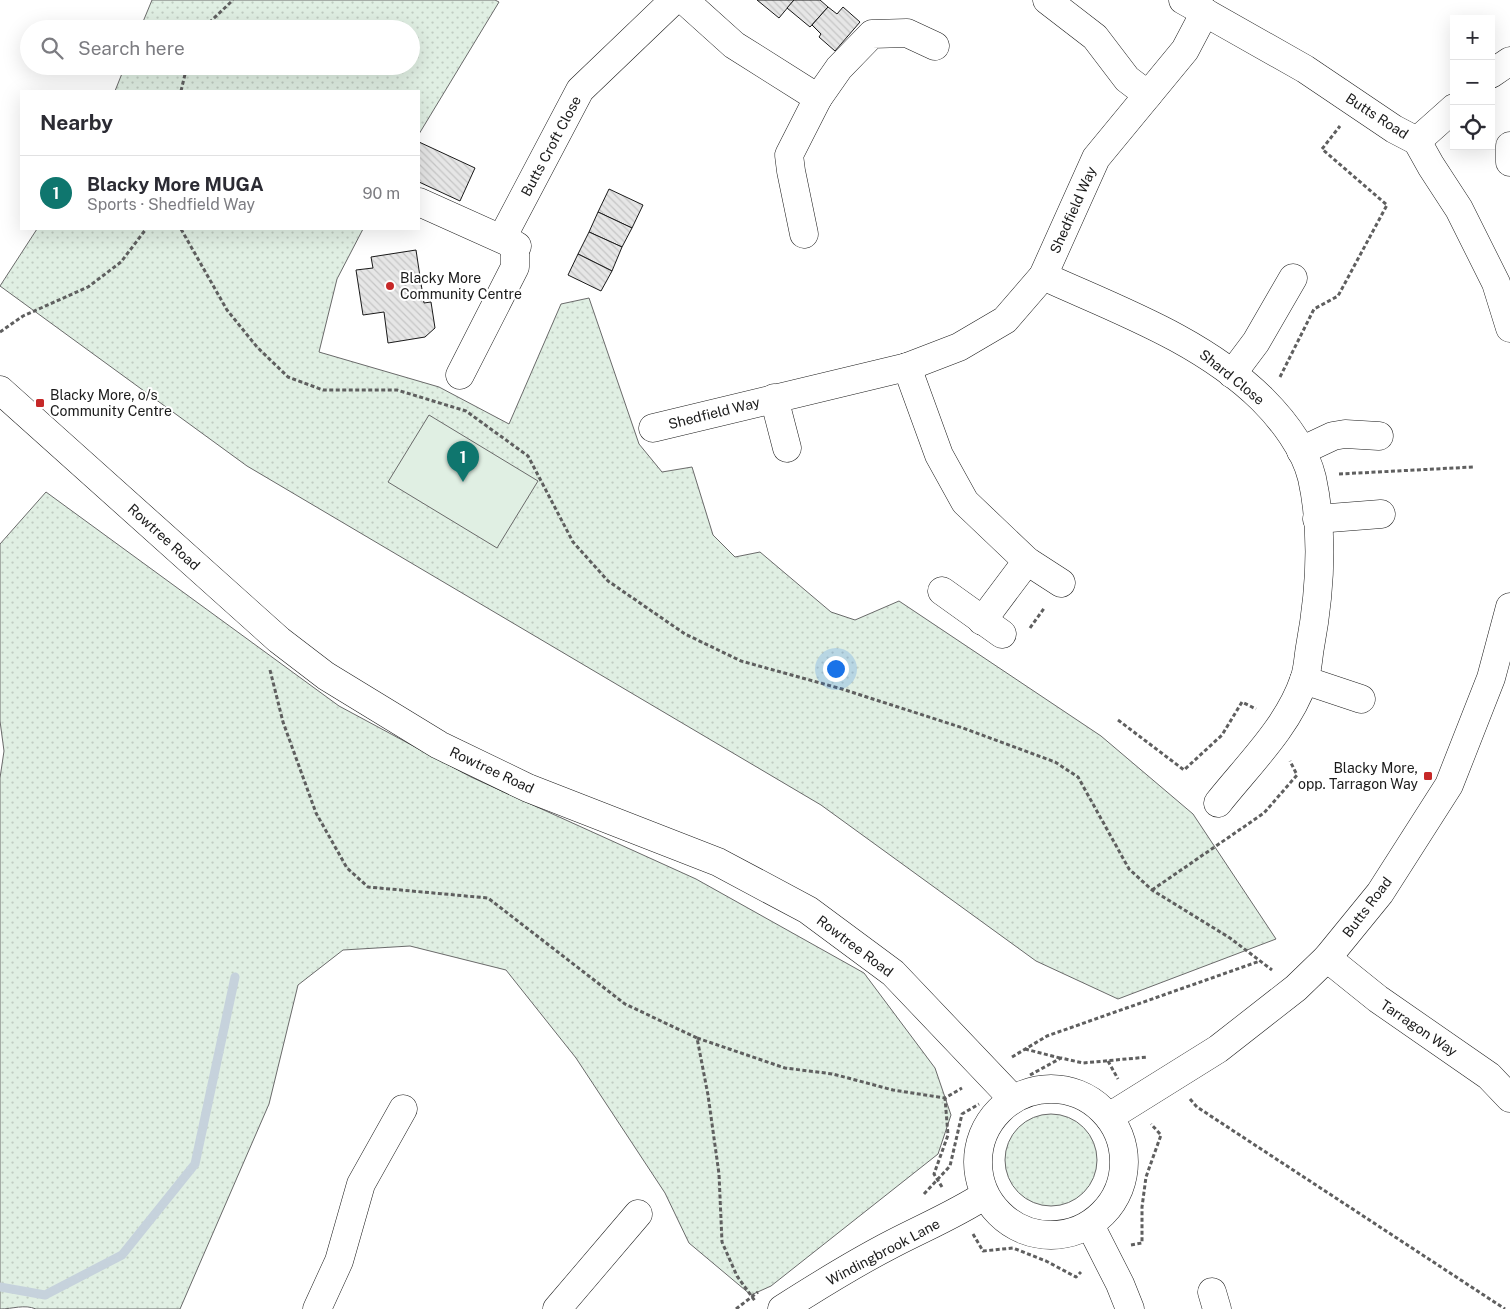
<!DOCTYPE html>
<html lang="en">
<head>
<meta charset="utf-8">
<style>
	:root { --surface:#fff; --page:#f7f7f7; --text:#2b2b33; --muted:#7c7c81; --line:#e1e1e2; --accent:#0f766e }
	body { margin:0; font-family:"Public Sans",sans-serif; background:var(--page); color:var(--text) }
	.controls { position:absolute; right:15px; top:15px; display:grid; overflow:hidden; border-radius:0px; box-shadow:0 5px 20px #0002 }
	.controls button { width:45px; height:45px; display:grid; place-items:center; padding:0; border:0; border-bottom:1px solid var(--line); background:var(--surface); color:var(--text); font:25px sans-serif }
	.you { position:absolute; left:835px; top:668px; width:18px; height:18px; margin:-12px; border:4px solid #fff; border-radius:50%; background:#1a73e8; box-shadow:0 0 0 8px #1a73e833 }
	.badge { display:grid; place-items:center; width:32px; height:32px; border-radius:50%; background:var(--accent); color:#fff; font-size:16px; font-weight:700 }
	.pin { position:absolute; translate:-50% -41px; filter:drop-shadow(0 1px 2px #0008) }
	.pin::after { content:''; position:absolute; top:26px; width:18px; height:15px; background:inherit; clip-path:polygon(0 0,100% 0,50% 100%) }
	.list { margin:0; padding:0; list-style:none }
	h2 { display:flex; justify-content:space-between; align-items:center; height:65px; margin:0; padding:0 20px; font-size:21px }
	h2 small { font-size:16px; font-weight:400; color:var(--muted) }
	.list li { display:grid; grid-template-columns:32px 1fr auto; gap:15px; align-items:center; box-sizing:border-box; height:75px; padding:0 20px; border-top:1px solid var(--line) }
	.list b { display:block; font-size:19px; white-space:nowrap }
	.list p { margin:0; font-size:16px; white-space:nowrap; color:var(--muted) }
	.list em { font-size:16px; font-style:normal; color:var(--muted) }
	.icon { flex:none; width:28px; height:28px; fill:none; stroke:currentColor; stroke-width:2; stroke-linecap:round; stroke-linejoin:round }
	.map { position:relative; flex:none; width:1510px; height:1309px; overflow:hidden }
	.search { position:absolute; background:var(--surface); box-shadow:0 5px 20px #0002; left:20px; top:20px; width:400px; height:55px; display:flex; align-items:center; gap:12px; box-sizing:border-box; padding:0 18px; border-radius:28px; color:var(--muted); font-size:19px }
	.panel { position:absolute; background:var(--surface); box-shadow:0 5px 20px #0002; left:20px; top:90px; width:400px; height:140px; border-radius:0px }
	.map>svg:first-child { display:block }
	.green { fill:url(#green-dots); stroke:#6a6a6a }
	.pitch { fill:#e0efe3; stroke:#6a6a6a }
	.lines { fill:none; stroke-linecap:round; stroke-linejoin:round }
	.stream { stroke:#c6d2dc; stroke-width:9 }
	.building { fill:url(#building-back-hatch); stroke:#1a1a1a }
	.minor-casing { stroke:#1a1a1a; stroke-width:29 }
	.path { stroke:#5f5f5f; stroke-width:3; stroke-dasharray:4 2.5; stroke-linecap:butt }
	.minor { stroke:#fff; stroke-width:28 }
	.poi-dot { fill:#c62828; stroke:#fff; stroke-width:2 }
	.labels { text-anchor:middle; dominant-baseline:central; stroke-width:4; stroke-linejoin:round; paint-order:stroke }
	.street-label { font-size:14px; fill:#1a1a1a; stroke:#fff }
	.poi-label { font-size:14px; fill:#1a1a1a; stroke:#fff; text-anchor:start }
</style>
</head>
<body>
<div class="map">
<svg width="1510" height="1309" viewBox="0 0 1510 1309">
	<defs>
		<pattern id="green-dots" width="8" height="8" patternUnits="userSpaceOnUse" patternTransform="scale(1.25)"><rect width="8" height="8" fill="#e0efe3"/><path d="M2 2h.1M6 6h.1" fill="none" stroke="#c0ccc2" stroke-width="1.8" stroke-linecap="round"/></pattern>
		<pattern id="building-back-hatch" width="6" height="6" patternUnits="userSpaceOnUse" patternTransform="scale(1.25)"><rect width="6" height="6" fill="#e6e6e6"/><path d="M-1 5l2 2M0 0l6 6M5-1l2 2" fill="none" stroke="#c5c5c5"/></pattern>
	</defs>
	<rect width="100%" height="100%" fill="#fff"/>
	<g class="green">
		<polygon points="152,0 495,0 499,2 419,134 419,91 115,91 125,66 411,66 411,29 140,29"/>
		<polygon points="37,229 363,229 337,279 319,352 439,387 509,424 561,304 589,298 639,444 662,472 692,467 713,535 735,557 760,552 831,612 855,620 899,601 1101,736 1193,814 1276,939 1118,999 1036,961 821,805 247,466 0,286"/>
		<path d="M46 492 339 706 471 777 696 879 864 973 935 1068 951 1115 938 1154 771 1286 751 1295 689 1243 665 1193 576 1058 506 970 410 946 343 950 298 985 269 1104 180 1309H36C24 1304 13 1309 0 1309V778L4 751 0 721V544Z"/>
		<circle cx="1051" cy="1160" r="46"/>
	</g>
	<polygon class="pitch" points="429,415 538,481 497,548 388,482"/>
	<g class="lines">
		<polyline class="stream" points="0,1287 45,1295 122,1255 195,1164 235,977"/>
	</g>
	<g class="building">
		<polygon points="757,0 794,0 779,18"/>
		<polygon points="794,0 820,0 828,7 810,27 787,8"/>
		<polygon points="828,7 837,14 843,7 860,22 835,51 819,37 821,34 812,25"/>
		<polygon points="419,142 475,168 460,201 419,182"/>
		<polygon points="609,189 643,205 632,228 598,212"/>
		<polygon points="598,212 632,228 622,247 589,232"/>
		<polygon points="589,232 622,247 612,271 578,254"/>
		<polygon points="416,250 424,303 431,302 435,328 425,337 388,343 384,312 363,315 356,270 373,268 371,257"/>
		<polygon points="578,254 612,271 601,291 568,275"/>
	</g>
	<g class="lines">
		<defs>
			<g id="minor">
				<polyline points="684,0 734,45 818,98 839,68 872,34 907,33 935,46"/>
				<polyline points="1047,0 1095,37 1127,79 1148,95"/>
				<polyline points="1183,0 1305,69 1394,129 1417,141 1431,166 1459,209 1496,283 1510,328"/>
				<polyline points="1491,74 1510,61"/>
				<polyline points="1417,141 1454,108"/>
				<polyline points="1510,146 1510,162"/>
				<polyline points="419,202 517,246"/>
				<polyline points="804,234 791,171 789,155 818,98"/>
				<polyline points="502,238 580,90 674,0"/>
				<path d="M1043 276C1118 310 1202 340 1262 399 1283 420 1305 449 1312 478 1324 533 1320 593 1310 647 1308 658 1308 670 1304 680 1288 727 1248 765 1218 803"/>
				<polyline points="907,367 939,455 965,502 1027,561 1061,583"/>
				<polyline points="1232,374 1256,342 1293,278"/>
				<polyline points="460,375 515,267 515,254 512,243"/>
				<polyline points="0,390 279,640 326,676 439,745 528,788 718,862 808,910 893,973 1013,1099"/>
				<polyline points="774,398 787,448"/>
				<polyline points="653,428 907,367 959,347 1005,320 1043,276 1096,158 1185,50 1205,12"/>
				<polyline points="1301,451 1333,436 1345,434 1379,436"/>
				<polyline points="1317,519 1381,514"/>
				<polyline points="942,591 1002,634"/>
				<polyline points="982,621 1027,561"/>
				<polyline points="1304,680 1361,699"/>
				<polyline points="1327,958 1378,999 1489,1076 1510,1098"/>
				<circle cx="1051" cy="1162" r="73"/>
				<polyline points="1109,1117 1218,1049 1296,988 1327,958 1380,893 1449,785 1491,678 1510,607"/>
				<polyline points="1090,1225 1120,1284 1130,1309"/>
				<polyline points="1212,1292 1217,1309"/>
				<polyline points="317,1309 339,1261 361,1184 403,1109"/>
				<polyline points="557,1309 638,1214"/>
				<path d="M782 1309C818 1286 855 1263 894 1243 925 1227 956 1214 985 1195"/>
			</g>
		</defs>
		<use href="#minor" class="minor-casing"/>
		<g class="path">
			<polyline points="207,29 211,21 233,0"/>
			<polyline points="181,91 187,66"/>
			<polyline points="181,229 227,310 257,347 288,377 323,390 397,390 466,411 528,456 573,542 608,581 685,634 741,661 842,689 963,728 1055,762 1078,777 1129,869 1152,890 1230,938 1272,970"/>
			<polyline points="0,332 23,316 88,287 121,262 146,229"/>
			<polyline points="1280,377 1314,309 1338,296 1387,205 1322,149 1340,126"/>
			<polyline points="1339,474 1473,467"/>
			<polyline points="1030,628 1045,607"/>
			<polyline points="270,670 283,722 316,813 347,868 368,887 488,898 625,1004 697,1038 708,1095 719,1174 722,1242 737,1276 755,1301"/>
			<polyline points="1118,720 1184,770 1222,735 1242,702 1256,709"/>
			<polyline points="1152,890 1264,813 1297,775 1290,761"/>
			<polyline points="697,1038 785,1068 833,1074 893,1090 945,1098 962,1088"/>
			<polyline points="1025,1049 1060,1058"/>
			<polyline points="1012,1057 1047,1036 1260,961"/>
			<polyline points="1108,1061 1118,1079"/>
			<polyline points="1030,1075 1061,1058 1083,1063 1148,1057"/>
			<polyline points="1190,1099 1197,1107 1505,1309"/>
			<polyline points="942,1187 934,1174 948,1135 945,1098"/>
			<polyline points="924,1194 950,1166 962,1114 979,1104"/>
			<polyline points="973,1234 983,1251 1013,1248 1046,1261 1076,1277 1081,1272"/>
			<polyline points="1131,1245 1142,1243 1142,1207 1146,1177 1161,1135 1151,1124"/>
			<polyline points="736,1309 758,1292"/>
		</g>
		<use href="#minor" class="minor"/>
	</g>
	<g class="poi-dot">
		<circle cx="390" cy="286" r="5"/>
		<rect x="35" y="398" width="10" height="10" rx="2.5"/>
		<rect x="1423" y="771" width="10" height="10" rx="2.5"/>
	</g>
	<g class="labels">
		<g class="street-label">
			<text transform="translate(1377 116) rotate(33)">Butts Road</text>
			<text transform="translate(551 146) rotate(-62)">Butts Croft Close</text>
			<text transform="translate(1073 210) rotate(-66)">Shedfield Way</text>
			<text transform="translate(1232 377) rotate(39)">Shard Close</text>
			<text transform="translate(714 413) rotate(-14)">Shedfield Way</text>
			<text transform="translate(164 537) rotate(42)">Rowtree Road</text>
			<text transform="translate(492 770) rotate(25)">Rowtree Road</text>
			<text transform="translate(1367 907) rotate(-53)">Butts Road</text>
			<text transform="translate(855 946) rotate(37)">Rowtree Road</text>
			<text transform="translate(1419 1028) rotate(34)">Tarragon Way</text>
			<text transform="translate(883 1252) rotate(-28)">Windingbrook Lane</text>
		</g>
		<g class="poi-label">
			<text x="400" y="278">Blacky More<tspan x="400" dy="16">Community Centre</tspan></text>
			<text x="50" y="395">Blacky More, o/s<tspan x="50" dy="16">Community Centre</tspan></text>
			<text x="1418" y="768" text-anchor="end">Blacky More,<tspan x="1418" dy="16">opp. Tarragon Way</tspan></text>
		</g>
	</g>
</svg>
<div class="controls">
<button>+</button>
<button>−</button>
<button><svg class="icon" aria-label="locate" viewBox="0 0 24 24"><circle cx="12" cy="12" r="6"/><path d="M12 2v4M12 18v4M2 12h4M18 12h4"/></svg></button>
</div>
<div class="you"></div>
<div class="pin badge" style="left:463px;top:482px">1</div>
<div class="search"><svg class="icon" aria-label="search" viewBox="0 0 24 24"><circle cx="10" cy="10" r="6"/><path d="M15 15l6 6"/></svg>Search here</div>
<section class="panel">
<h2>Nearby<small></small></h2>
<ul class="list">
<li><span class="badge">1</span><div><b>Blacky More MUGA</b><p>Sports · Shedfield Way</p></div><em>90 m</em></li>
</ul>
</section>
</div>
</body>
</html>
